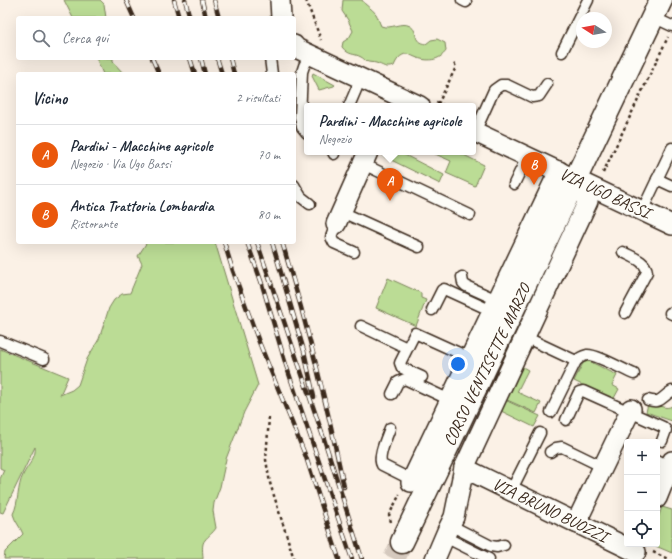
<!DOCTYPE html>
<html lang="it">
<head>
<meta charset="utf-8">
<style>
	:root { --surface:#fff; --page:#f2f2f3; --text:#1f2937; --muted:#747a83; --line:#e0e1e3; --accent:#ea580c }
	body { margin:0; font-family:Caveat,sans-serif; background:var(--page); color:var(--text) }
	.controls { position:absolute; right:12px; bottom:12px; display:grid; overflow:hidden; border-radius:4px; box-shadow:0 4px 16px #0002 }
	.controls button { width:36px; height:36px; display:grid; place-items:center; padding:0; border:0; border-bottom:1px solid var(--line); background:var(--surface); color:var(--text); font:20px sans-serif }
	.compass { position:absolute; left:576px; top:12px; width:36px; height:36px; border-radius:50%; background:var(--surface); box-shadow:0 4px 16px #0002; rotate:281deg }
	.you { position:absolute; left:458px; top:364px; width:14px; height:14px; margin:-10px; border:3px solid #fff; border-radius:50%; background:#1a73e8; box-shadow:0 0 0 6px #1a73e833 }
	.badge { display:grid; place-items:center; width:26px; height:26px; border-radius:50%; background:var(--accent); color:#fff; font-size:13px; font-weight:700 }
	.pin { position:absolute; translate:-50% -33px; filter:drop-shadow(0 1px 2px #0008) }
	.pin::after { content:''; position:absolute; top:21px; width:14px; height:12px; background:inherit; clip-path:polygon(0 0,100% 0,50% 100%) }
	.popup { position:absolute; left:304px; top:103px; width:172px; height:52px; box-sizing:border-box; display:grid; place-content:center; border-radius:4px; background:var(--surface); filter:drop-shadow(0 1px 3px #0005); font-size:13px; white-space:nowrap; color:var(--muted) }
	.popup b { font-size:15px; color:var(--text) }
	.popup::after { content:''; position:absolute; left:50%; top:100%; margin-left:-8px; border:8px solid transparent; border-top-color:var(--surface) }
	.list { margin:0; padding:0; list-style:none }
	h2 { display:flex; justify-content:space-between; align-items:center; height:52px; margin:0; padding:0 16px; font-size:17px }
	h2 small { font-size:13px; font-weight:400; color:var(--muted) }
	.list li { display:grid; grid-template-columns:26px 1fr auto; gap:12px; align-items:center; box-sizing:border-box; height:60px; padding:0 16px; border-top:1px solid var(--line) }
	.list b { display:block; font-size:15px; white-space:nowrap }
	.list p { margin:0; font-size:13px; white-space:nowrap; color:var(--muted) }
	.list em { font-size:13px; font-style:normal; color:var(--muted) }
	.icon { flex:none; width:22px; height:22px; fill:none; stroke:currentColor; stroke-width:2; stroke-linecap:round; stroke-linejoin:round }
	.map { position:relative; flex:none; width:672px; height:559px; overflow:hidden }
	.search { position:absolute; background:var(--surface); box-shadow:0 4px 16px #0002; left:16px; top:16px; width:280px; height:44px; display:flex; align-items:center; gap:10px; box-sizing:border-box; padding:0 14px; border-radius:4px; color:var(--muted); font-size:15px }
	.panel { position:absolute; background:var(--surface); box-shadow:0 4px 16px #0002; left:16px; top:72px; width:280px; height:172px; border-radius:4px }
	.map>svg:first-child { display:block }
	.green { fill:#bbdc95; stroke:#7b835a }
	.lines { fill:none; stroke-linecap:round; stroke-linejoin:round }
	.secondary-tunnel { stroke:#d5c9be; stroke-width:22; stroke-dasharray:22 11; stroke-linecap:butt }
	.lane-casing { stroke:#3b2a1e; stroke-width:13 }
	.street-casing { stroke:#3b2a1e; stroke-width:22 }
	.secondary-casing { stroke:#3b2a1e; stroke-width:25 }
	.path { stroke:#3b2a1e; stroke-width:2.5; stroke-dasharray:3 3; stroke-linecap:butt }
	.lane { stroke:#fdfcf7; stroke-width:10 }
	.street { stroke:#fdfcf7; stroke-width:19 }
	.secondary { stroke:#fdfcf7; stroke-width:22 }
	.rail-casing { stroke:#3b2a1e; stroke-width:4.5 }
	.rail { stroke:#fdfcf7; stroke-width:3; stroke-dasharray:9; stroke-linecap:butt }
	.labels { text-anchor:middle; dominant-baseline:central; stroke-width:3; stroke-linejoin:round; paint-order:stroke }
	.street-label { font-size:17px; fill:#3b2a1e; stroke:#fdfcf7 }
</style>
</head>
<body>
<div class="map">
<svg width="672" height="559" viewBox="0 0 672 559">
	<rect width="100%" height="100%" fill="#fbf1e6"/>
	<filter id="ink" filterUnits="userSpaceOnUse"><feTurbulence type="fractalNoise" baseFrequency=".025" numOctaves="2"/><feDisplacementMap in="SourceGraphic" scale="8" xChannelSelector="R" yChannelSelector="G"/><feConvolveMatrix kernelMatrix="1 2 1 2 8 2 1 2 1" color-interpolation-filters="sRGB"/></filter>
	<g filter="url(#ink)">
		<g class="green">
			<polygon points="64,0 100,0 104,4 106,18 73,18"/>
			<path d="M343 0H362C365 6 372 8 376 14 378 17 379 22 381 26 391 30 401 21 410 26 420 32 411 42 426 44L431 40 437 39 445 43 446 51C439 61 427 62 415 57 412 56 410 54 407 54 400 54 396 61 394 66 385 69 383 65 376 63 373 62 369 63 366 61 365 60 363 58 361 57 354 53 349 56 342 47L343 42 349 38 353 31 348 20 342 11Z"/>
			<polygon points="96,58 113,58 113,62 124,74 103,74"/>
			<polygon points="313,73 335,85 334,86 319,90 312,76"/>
			<polygon points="385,152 399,152 444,175 440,184 383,156"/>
			<polygon points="433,152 458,152 484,165 475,186 446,173 451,161 433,153"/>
			<path d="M147 242H215L258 385 244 412 226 459 220 487 214 503 213 511 216 528C212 534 209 535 205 540 201 544 203 553 203 559H4L5 552 23 534C20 526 15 522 13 514 19 502 17 487 23 475 27 466 37 457 35 447L3 513 0 512V479L4 470 0 468V349L68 377 60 395 72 390 78 385 87 359 99 339 109 308 114 300 122 294 130 293 142 264 138 256Z"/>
			<polygon points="388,278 421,293 421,298 426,300 416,326 376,308"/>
			<polygon points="585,359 617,375 612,385 619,389 613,400 574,381"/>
			<polygon points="521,366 528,370 517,392 541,403 536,413 505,399"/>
			<polygon points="505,400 540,416 534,427 499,410"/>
			<path d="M651 403C658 405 666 410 672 406V421L646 412 648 404Z"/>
			<polygon points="662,507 672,510 672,553 651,544 657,544 657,521"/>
		</g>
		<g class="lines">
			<polyline class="secondary-tunnel" points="394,559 402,542"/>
			<defs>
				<g id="lane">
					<polyline points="462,0 466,2"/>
					<polyline points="653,17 672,26"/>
					<polyline points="562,52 588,0"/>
					<polyline points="270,58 272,74"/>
					<polyline points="349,106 361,78"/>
					<polyline points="475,132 494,90 501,85 507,85 532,97 539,96 547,84"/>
					<polyline points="307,133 302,127 300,117 302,72 304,66 310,54"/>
					<polyline points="333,152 334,154"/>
					<polyline points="363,164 470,215"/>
					<polyline points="657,179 672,186"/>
					<polyline points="514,184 527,157"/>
					<polyline points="294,185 301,197 310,204"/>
					<polyline points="642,211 672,148"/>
					<polyline points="342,212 419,247"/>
					<polyline points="336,224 331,237 334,243 354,252"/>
					<path d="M623 252C632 257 646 261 647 272L625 313"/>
					<polyline points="462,277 463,283 466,286 497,300"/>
					<polyline points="432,310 442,290 444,289 492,311"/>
					<polyline points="670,313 672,314"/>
					<polyline points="361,326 407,348"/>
					<polyline points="525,337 576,361"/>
					<polyline points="0,341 44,359"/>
					<polyline points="422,377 402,368 400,363 415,333 470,358"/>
					<polyline points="392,394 398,382 405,379 450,400"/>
					<path d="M648 400C662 404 661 397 672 391"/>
					<path d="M551 412 576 361C579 358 583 356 587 355 596 354 624 370 634 374"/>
					<polyline points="566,420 579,392 583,391 663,427 666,430 662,441"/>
					<path d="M390 428C387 437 377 457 382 465L412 480"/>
					<polyline points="550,452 556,448 562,447 603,467"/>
					<polyline points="657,460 670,467"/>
					<polyline points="511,491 540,433"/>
					<polyline points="450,525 491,546 497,547 504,545"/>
					<polyline points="445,537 489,559"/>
				</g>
				<g id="street">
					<polyline points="280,0 281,18"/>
					<polyline points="294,45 296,48 420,106"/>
					<polyline points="473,131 672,225"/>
					<polyline points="336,224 368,152"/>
					<polyline points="464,468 636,552"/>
					<polyline points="411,482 559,171"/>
					<polyline points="657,498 672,461"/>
					<polyline points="576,523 631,409"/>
					<polyline points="435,559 447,531 454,517 464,468 588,201 587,197 571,187"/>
				</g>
				<polyline id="secondary" points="402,542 661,0"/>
			</defs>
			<use href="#lane" class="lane-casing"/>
			<use href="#street" class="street-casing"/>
			<use href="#secondary" class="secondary-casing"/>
			<g class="path">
				<polyline points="306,0 321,40"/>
				<polyline points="436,102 445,106"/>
				<polyline points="438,104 456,67 453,61"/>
				<polyline points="603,173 668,37"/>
				<polyline points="269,417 266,460 270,483 294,559"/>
				<polyline points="391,522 389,515 400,494"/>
				<polyline points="653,552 668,559"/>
			</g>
			<use href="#lane" class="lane"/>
			<use href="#street" class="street"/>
			<use href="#secondary" class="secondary"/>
			<defs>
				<g id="rail">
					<polyline points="126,0 134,18"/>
					<polyline points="174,0 179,18"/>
					<polyline points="185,0 190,18"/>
					<polyline points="202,0 206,18"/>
					<polyline points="214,0 219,18"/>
					<polyline points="152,58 159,74"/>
					<polyline points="190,58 195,74"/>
					<polyline points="201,58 205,74"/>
					<polyline points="217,58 222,74"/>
					<polyline points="230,58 234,74"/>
					<polyline points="224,242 233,271 259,342 306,457 339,559"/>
					<polyline points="247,242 261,281 286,365 352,559"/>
					<polyline points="257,242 324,439 362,559"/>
					<polyline points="272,242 304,351 314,397"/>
					<path d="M282 242C307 324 327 404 344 487"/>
				</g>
			</defs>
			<use href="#rail" class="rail-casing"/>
			<use href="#rail" class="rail"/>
		</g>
	</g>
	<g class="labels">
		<g class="street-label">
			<text transform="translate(605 193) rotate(25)">VIA UGO BASSI</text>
			<text transform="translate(487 365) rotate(-64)">CORSO VENTISETTE MARZO</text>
			<text transform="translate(550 510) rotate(26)">VIA BRUNO BUOZZI</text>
		</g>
	</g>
</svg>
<div class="controls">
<button>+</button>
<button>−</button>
<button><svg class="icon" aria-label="locate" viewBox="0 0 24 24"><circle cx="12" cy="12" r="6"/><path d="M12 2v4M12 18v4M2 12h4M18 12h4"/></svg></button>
</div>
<svg class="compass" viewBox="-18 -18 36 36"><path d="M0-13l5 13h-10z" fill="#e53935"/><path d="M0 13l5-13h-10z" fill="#747a83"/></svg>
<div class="you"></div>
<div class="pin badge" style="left:390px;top:201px">A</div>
<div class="popup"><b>Pardini - Macchine agricole</b>Negozio</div>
<div class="pin badge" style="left:534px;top:185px">B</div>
<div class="search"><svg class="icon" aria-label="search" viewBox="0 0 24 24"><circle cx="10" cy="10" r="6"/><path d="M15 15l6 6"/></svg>Cerca qui</div>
<section class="panel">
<h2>Vicino<small>2 risultati</small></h2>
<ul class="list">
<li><span class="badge">A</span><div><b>Pardini - Macchine agricole</b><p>Negozio · Via Ugo Bassi</p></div><em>70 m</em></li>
<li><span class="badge">B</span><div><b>Antica Trattoria Lombardia</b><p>Ristorante</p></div><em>80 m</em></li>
</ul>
</section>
</div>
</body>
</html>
